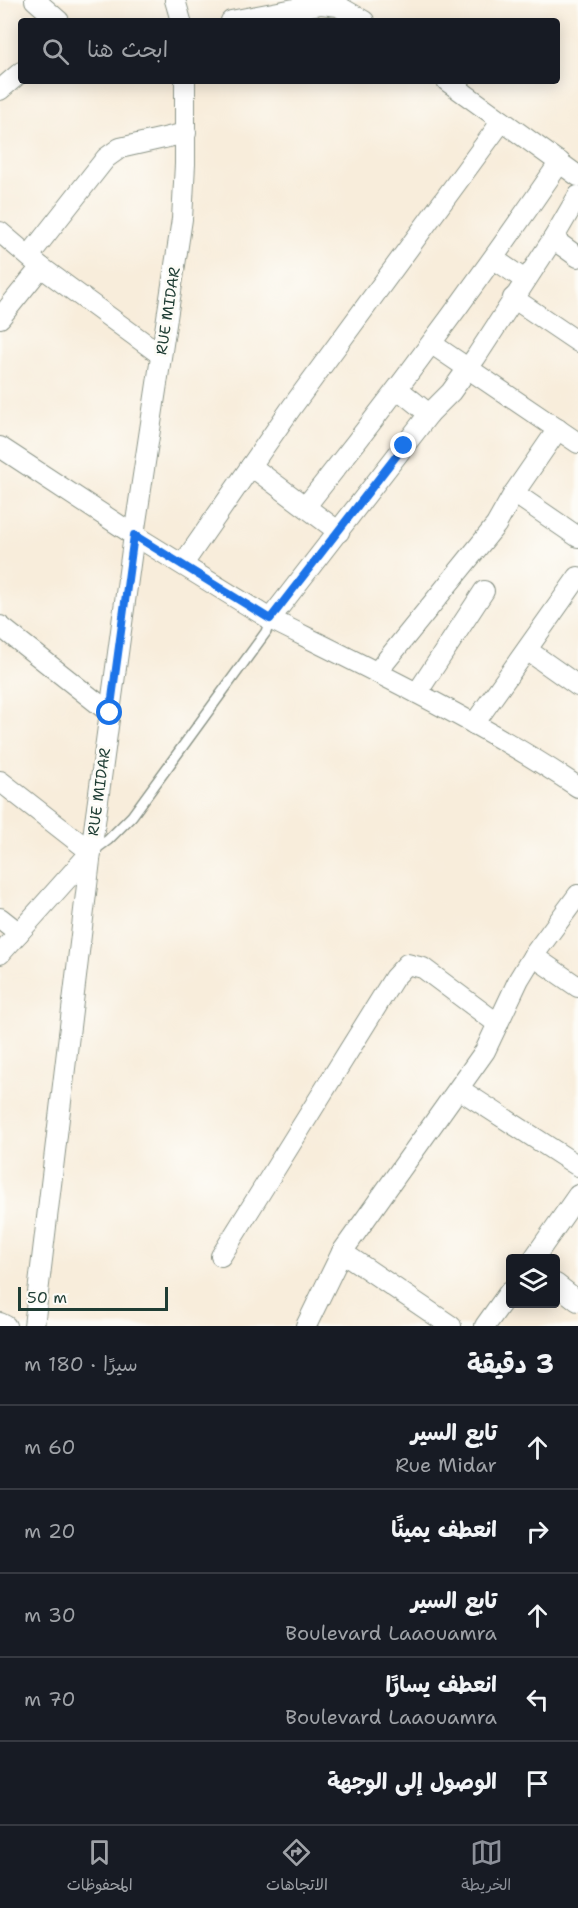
<!DOCTYPE html>
<html lang="ar">
<head>
<meta charset="utf-8">
<style>
	:root { --surface:#171b24; --page:#242831; --text:#f1f3f6; --muted:#9ea1a6; --line:#363941; --accent:#8c9099 }
	body { margin:0; font-family:"Shantell Sans","Playpen Sans Arabic",sans-serif; background:var(--page); color:var(--text); direction:rtl }
	.controls { position:absolute; right:18px; bottom:18px; display:grid; overflow:hidden; border-radius:6px; box-shadow:0 3px 15px #0003 }
	.controls button { width:54px; height:54px; display:grid; place-items:center; padding:0; border:0; border-bottom:2px solid var(--line); background:var(--surface); color:var(--text); font:30px sans-serif }
	.scale { position:absolute; left:18px; bottom:15px; width:150px; box-sizing:border-box; padding-left:6px; border:3px solid #1f3d34; border-top:0; font-size:16px; line-height:21px; white-space:nowrap; color:#1f3d34; -webkit-text-stroke:4px #fdfcf7; paint-order:stroke }
	.stop { position:absolute; width:18px; height:18px; margin:-14px; border:4px solid #1a73e8; border-radius:50%; background:#fff }
	.stop.end { background:#1a73e8; border-color:#fff; box-shadow:0 2px 6px #0008 }
	.list { margin:0; padding:0; list-style:none }
	h2 { display:flex; justify-content:space-between; align-items:center; height:78px; margin:0; padding:0 24px; font-size:26px }
	h2 small { font-size:20px; font-weight:400; color:var(--muted) }
	.list li { display:grid; grid-template-columns:39px 1fr auto; gap:18px; align-items:center; box-sizing:border-box; height:84px; padding:0 24px; border-top:2px solid var(--line) }
	.list b { display:block; font-size:22px; white-space:nowrap }
	.list p { margin:0; font-size:20px; white-space:nowrap; color:var(--muted) }
	.list em { font-size:20px; font-style:normal; color:var(--muted) }
	.icon { flex:none; width:33px; height:33px; fill:none; stroke:currentColor; stroke-width:2; stroke-linecap:round; stroke-linejoin:round }
	.map { position:relative; flex:none; width:578px; height:1326px; overflow:hidden; direction:ltr }
	.search { position:absolute; background:var(--surface); box-shadow:0 3px 15px #0003; left:18px; right:18px; top:18px; height:66px; display:flex; align-items:center; gap:15px; box-sizing:border-box; padding:0 21px; border-radius:6px; color:var(--muted); font-size:22px }
	.sheet { height:498px; background:var(--surface) }
	nav { display:flex; justify-content:space-around; align-items:center; box-sizing:border-box; height:84px; border-top:2px solid var(--line); background:var(--surface); font-size:16px; color:var(--muted) }
	nav a { display:grid; justify-items:center; gap:3px }
	nav .on { color:var(--accent) }
	.map>svg:first-child { display:block }
	.lines { fill:none; stroke-linecap:round; stroke-linejoin:round }
	.service-casing { stroke:#8c9588; stroke-width:12 }
	.minor-casing { stroke:#8c9588; stroke-width:22 }
	.service { stroke:#fff; stroke-width:9 }
	.minor { stroke:#fff; stroke-width:20 }
	.route { stroke:#1a73e8; stroke-width:8 }
	.labels { text-anchor:middle; dominant-baseline:central; stroke-width:6; stroke-linejoin:round; paint-order:stroke }
	.street-label { font-size:15px; fill:#1f3d34; stroke:#fdfcf7 }
</style>
</head>
<body>
<div class="map">
<svg width="578" height="1326" viewBox="0 0 578 1326">
	<rect width="100%" height="100%" fill="#fdfcf7"/>
	<filter id="ink" filterUnits="userSpaceOnUse"><feTurbulence type="fractalNoise" baseFrequency=".0167" numOctaves="2"/><feDisplacementMap in="SourceGraphic" scale="12" xChannelSelector="R" yChannelSelector="G"/><feConvolveMatrix kernelMatrix="1 2 1 2 8 2 1 2 1" color-interpolation-filters="sRGB"/></filter>
	<filter id="wash" filterUnits="userSpaceOnUse"><feTurbulence type="fractalNoise" baseFrequency=".008" numOctaves="4" result="noise"/><feDisplacementMap in="SourceGraphic" scale="24" xChannelSelector="R" yChannelSelector="G"/><feGaussianBlur stdDeviation="1.35" result="paint"/><feColorMatrix in="noise" values="0 0 0 0 0 0 0 0 0 0 0 0 0 0 0 0 0 1.4 0 .05"/><feComposite in="paint" operator="in"/></filter>
	<g filter="url(#wash)">
		<rect width="100%" height="100%" fill="#f8eddb"/>
	</g>
	<g filter="url(#ink)">
		<g class="lines">
			<defs>
				<polyline id="service" points="93,851 108,840 132,816 266,632 270,619"/>
				<g id="minor">
					<polyline points="35,0 59,21"/>
					<polyline points="175,0 181,21"/>
					<polyline points="231,21 321,4 338,6 364,21"/>
					<polyline points="447,81 578,176"/>
					<polyline points="0,90 21,72"/>
					<polyline points="0,232 41,267 161,355"/>
					<polyline points="553,239 578,257"/>
					<polyline points="29,256 106,158 120,148 186,133"/>
					<polyline points="494,259 525,280"/>
					<polyline points="513,298 578,342"/>
					<polyline points="0,318 41,267"/>
					<polyline points="432,344 578,443"/>
					<polyline points="398,389 429,414"/>
					<polyline points="0,447 134,535 270,619 429,414 451,392 476,357 553,239 578,196"/>
					<polyline points="251,466 339,532"/>
					<polyline points="514,493 578,537"/>
					<path d="M306 506C396 393 479 281 560 162"/>
					<polyline points="183,564 292,407 502,121"/>
					<path d="M270 619C374 671 481 722 578 787"/>
					<polyline points="0,626 110,713"/>
					<polyline points="527,650 578,686"/>
					<polyline points="377,672 496,525 514,493 558,429"/>
					<polyline points="417,693 484,591"/>
					<polyline points="474,724 578,577"/>
					<polyline points="0,781 91,852 0,954"/>
					<polyline points="0,918 19,933"/>
					<polyline points="533,956 578,987"/>
					<polyline points="459,1089 578,1166"/>
					<polyline points="342,1252 451,1326"/>
					<polyline points="221,1256 394,978 407,964 423,968 498,1024"/>
					<polyline points="534,1258 578,1195"/>
					<polyline points="556,1284 578,1301"/>
					<polyline points="0,1323 6,1326"/>
					<polyline points="34,1326 91,852 134,535 182,219 185,164 185,81"/>
					<polyline points="306,1326 342,1252 485,1051 519,979 533,956 578,895"/>
					<polyline points="485,1326 510,1291"/>
				</g>
			</defs>
			<use href="#service" class="service-casing"/>
			<use href="#minor" class="minor-casing"/>
			<use href="#service" class="service"/>
			<use href="#minor" class="minor"/>
		</g>
	</g>
	<g class="lines" filter="url(#ink)">
		<polyline class="route" points="110,713 134,535 270,619 404,446"/>
	</g>
	<g class="labels">
		<g class="street-label">
			<text transform="translate(168 311) rotate(-81)">RUE MIDAR</text>
			<text transform="translate(99 792) rotate(-82)">RUE MIDAR</text>
		</g>
	</g>
</svg>
<div class="controls">
<button><svg class="icon" aria-label="layers" viewBox="0 0 24 24"><path d="M12 4l9 5-9 5-9-5zM3 14l9 5 9-5"/></svg></button>
</div>
<div class="scale">50 m</div>
<div class="stop" style="left:110px;top:713px"></div>
<div class="stop end" style="left:404px;top:446px"></div>
<div class="search"><svg class="icon" aria-label="search" viewBox="0 0 24 24"><circle cx="10" cy="10" r="6"/><path d="M15 15l6 6"/></svg>ابحث هنا</div>
</div>
<section class="sheet">
<h2>3 دقيقة<small>سيرًا · 180 m</small></h2>
<ul class="list">
<li><svg class="icon" aria-label="ahead" viewBox="0 0 24 24"><path d="M12 20V5M6 11l6-6 6 6"/></svg><div><b>تابع السير</b><p>Rue Midar</p></div><em>60 m</em></li>
<li><svg class="icon" aria-label="right" viewBox="0 0 24 24"><path d="M7 20v-9h11M14 6l5 5-5 5"/></svg><div><b>انعطف يمينًا</b></div><em>20 m</em></li>
<li><svg class="icon" aria-label="ahead" viewBox="0 0 24 24"><path d="M12 20V5M6 11l6-6 6 6"/></svg><div><b>تابع السير</b><p>Boulevard Laaouamra</p></div><em>30 m</em></li>
<li><svg class="icon" aria-label="left" viewBox="0 0 24 24"><path d="M17 20v-9H6M10 6l-5 5 5 5"/></svg><div><b>انعطف يسارًا</b><p>Boulevard Laaouamra</p></div><em>70 m</em></li>
<li><svg class="icon" aria-label="arrive" viewBox="0 0 24 24"><path d="M6 21V4h12l-3 4 3 4H6"/></svg><div><b>الوصول إلى الوجهة</b></div></li>
</ul>
</section>
<nav>
<a class="on"><svg class="icon" aria-label="map" viewBox="0 0 24 24"><path d="M3 6l6-2 6 2 6-2v14l-6 2-6-2-6 2zM9 4v14M15 6v14"/></svg>الخريطة</a>
<a><svg class="icon" aria-label="directions" viewBox="0 0 24 24"><path d="M12 3l9 9-9 9-9-9zM9 14v-3h6M13 9l2 2-2 2"/></svg>الاتجاهات</a>
<a><svg class="icon" aria-label="saved" viewBox="0 0 24 24"><path d="M7 4h10v16l-5-4-5 4z"/></svg>المحفوظات</a>
</nav>
</body>
</html>
